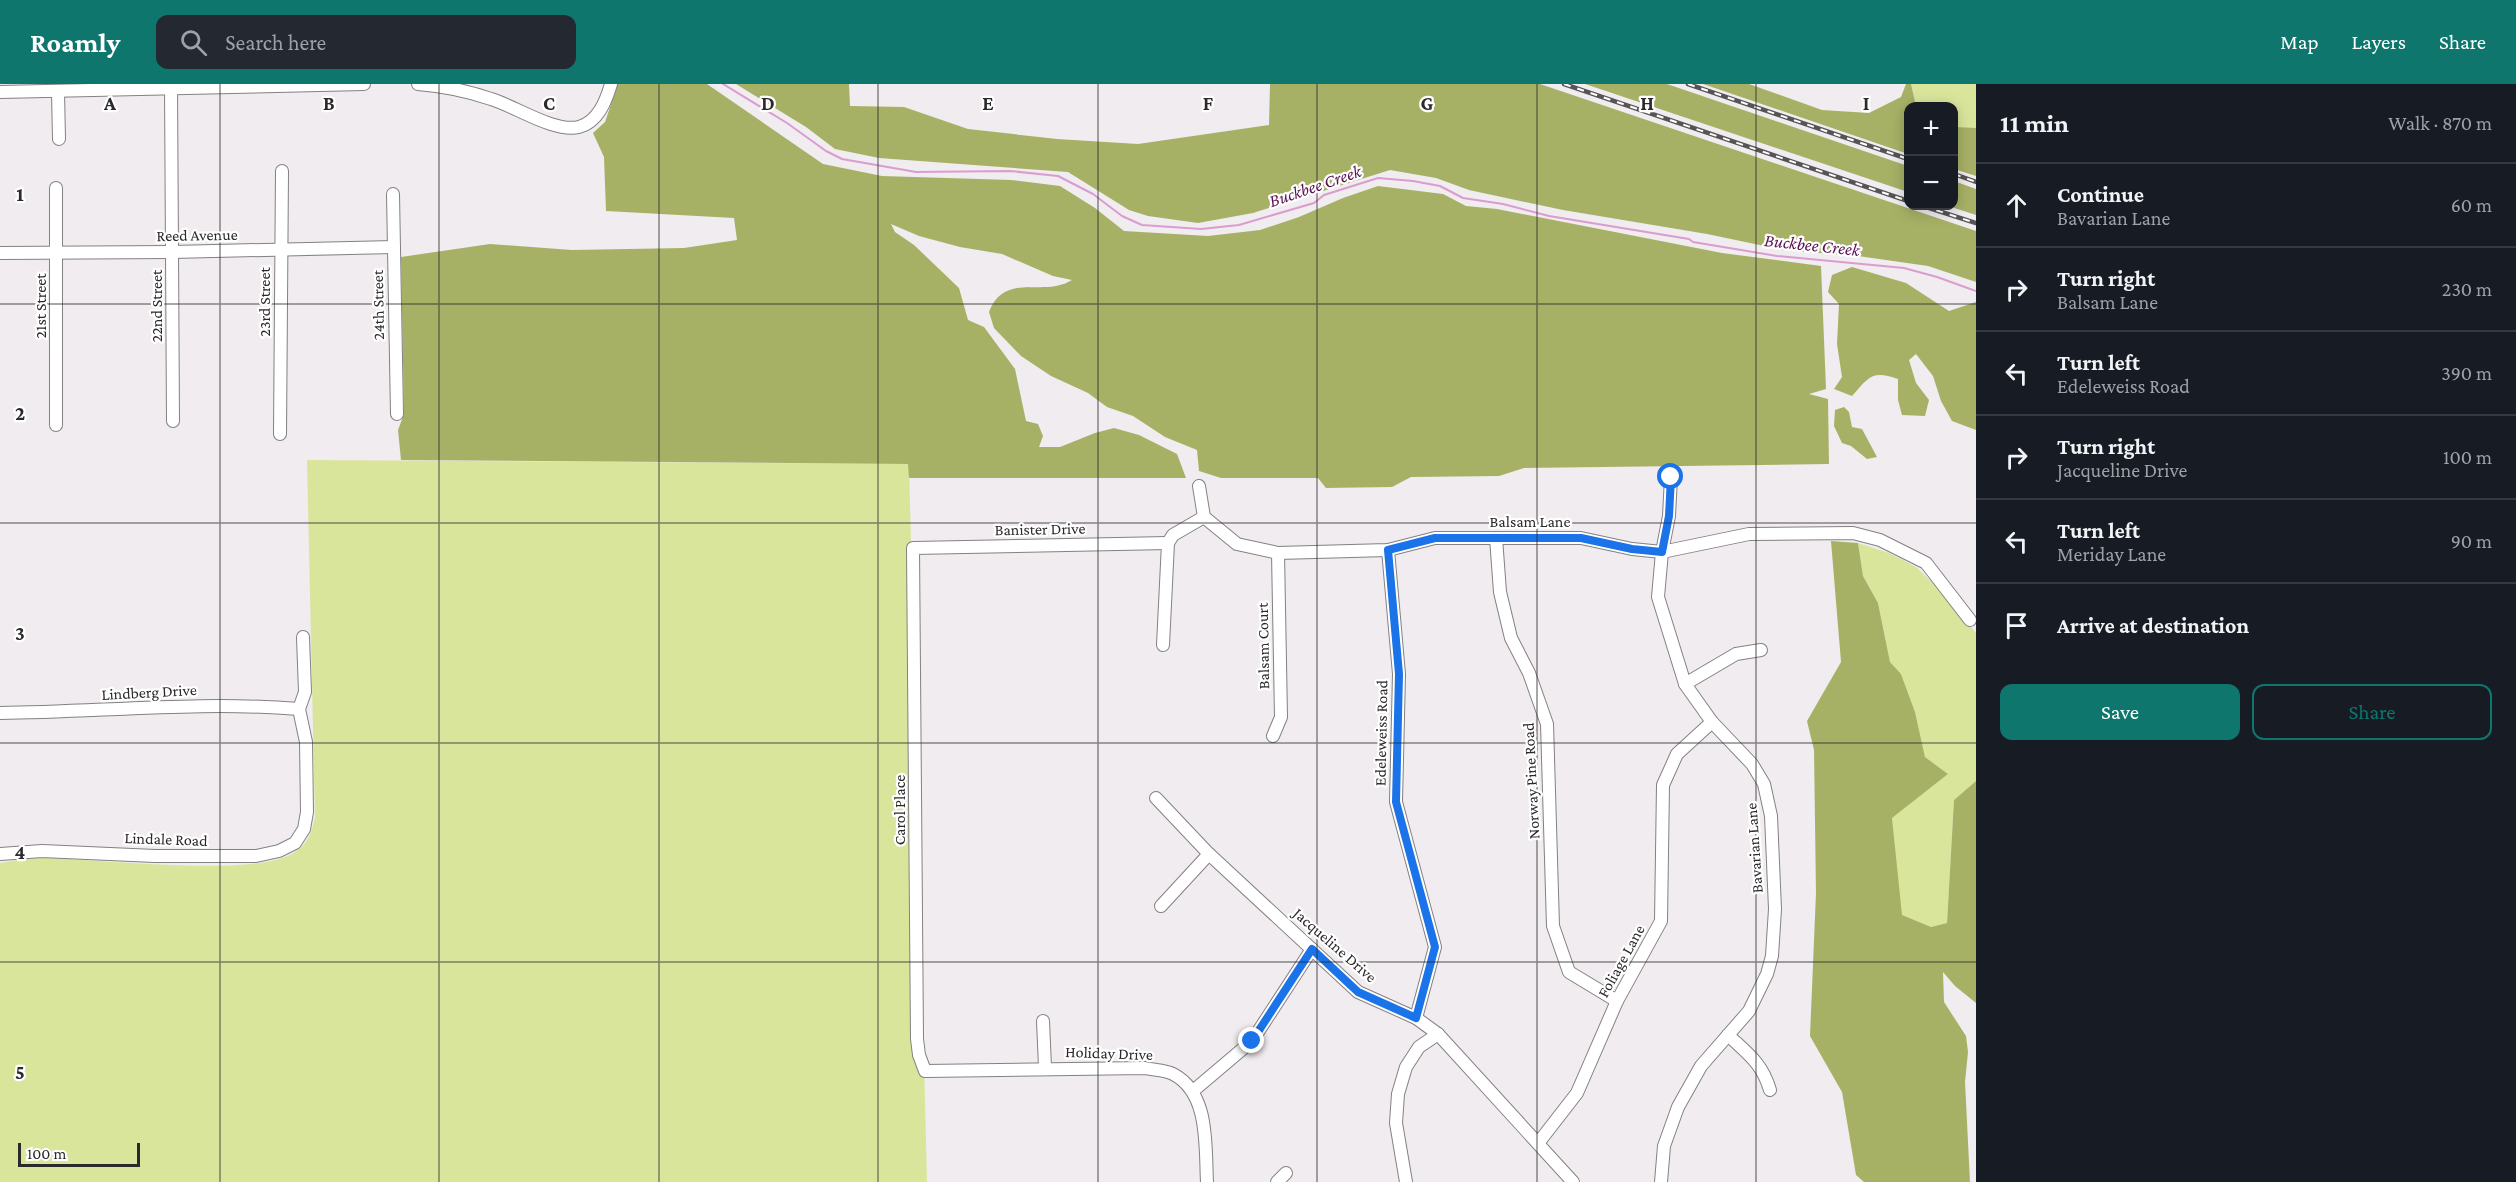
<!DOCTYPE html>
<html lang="en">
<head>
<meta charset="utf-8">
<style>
	:root { --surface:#171b24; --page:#242831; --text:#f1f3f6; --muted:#9ea1a6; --line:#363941; --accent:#0f766e }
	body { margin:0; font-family:"Crimson Pro",serif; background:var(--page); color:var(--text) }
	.controls { position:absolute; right:18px; top:18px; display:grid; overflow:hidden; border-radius:12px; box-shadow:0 3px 15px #0003 }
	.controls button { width:54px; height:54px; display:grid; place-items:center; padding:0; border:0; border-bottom:2px solid var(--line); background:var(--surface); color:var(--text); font:30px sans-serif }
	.scale { position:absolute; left:18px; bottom:15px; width:122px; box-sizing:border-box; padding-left:6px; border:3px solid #2b292a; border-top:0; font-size:16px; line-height:21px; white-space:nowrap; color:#2b292a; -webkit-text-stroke:4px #fff; paint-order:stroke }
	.stop { position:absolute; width:18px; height:18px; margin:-14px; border:4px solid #1a73e8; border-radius:50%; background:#fff }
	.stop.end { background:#1a73e8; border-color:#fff; box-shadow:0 2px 6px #0008 }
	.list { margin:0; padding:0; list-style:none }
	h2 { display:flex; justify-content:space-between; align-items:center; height:78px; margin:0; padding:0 24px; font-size:26px }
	h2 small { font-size:20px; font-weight:400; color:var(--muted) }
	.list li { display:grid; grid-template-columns:39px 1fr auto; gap:18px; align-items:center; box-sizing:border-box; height:84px; padding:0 24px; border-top:2px solid var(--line) }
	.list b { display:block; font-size:22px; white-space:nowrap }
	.list p { margin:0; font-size:20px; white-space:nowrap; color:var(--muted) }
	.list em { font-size:20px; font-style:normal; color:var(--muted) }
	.actions { display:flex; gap:12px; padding:18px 24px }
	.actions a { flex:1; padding:14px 0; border:2px solid var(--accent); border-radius:12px; text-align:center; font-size:21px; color:var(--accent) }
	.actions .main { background:var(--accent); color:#fff }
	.icon { flex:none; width:33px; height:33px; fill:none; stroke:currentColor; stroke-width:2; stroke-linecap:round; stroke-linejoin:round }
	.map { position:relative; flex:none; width:1976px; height:1098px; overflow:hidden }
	header { display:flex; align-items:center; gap:36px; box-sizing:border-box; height:84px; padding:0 30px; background:var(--accent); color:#fff }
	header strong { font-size:28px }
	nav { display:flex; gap:33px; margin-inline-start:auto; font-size:21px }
	.search { width:420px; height:54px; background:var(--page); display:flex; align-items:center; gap:15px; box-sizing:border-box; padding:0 21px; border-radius:12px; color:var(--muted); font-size:22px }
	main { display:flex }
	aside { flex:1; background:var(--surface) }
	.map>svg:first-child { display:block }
	.green { fill:#dae59c }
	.forest { fill:#a7b166 }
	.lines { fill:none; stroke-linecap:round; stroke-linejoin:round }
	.stream { stroke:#db9cd0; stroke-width:2 }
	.minor-casing { stroke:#848083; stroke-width:14 }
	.minor { stroke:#fff; stroke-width:12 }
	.rail-casing { stroke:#575456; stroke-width:4.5 }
	.rail { stroke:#fff; stroke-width:2; stroke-dasharray:7; stroke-linecap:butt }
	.route { stroke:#1a73e8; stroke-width:8 }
	.grid { fill:none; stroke:#2b292a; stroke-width:1.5; stroke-opacity:0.55 }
	.labels { text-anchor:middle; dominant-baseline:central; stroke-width:4.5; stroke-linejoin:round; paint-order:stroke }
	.street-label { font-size:16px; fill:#2b292a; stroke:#fff }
	.water-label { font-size:18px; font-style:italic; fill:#5a1052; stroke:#fff }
	.grid-label { font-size:20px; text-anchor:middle; font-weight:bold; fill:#2b292a; stroke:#fff; stroke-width:4.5; stroke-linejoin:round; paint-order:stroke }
</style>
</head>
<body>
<header>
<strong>Roamly</strong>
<div class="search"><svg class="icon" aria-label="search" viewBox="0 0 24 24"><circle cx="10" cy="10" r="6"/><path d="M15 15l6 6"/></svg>Search here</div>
<nav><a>Map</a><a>Layers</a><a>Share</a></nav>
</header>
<main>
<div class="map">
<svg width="1976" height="1098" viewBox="0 0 1976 1098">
	<rect width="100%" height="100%" fill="#f0ecef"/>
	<g class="green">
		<polygon points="1911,0 1976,0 1976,87 1954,80 1954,22 1916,22"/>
		<path d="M307 376 909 380 927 1098H0V779C13 777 27 774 41 774 93 774 258 795 295 768 308 760 312 747 315 733Z"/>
		<polygon points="1858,459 1889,469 1916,483 1940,506 1976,549 1976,697 1954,716 1947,839 1931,843 1901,831 1892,734 1948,690 1925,673 1915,628 1901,590 1890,578 1878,519 1863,492"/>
	</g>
	<g class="forest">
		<path d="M618 0H707L823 80 882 92 1011 96 1060 102 1095 124 1124 147 1208 152 1260 146 1299 133 1343 114 1378 102 1443 110 1466 122 1497 125 1722 169 1821 182 1826 305 1809 310 1828 315 1829 380 1524 384 1499 392 1411 393 1392 403 1326 404 1318 394H1221L1199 387 1197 366 1165 353 1133 332 1107 323 1088 309 1051 292 1021 272 994 244 989 228C1005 187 1043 214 1072 196L1053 192 1002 170 960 163 919 152 891 140 895 148 914 161 959 204 968 236 984 243 1015 285 1026 337 1038 340 1043 352 1039 363H1060L1095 349 1114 344 1139 351 1177 370 1186 394H909L908 380 401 376 398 346 404 330 401 173 490 160 572 166 684 164 737 156 734 134 606 127 604 73 593 49 605 38Z"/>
		<polygon points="736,0 849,0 850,22 904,23 968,45 1057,55 1138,60 1269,41 1270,0 1540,0 1976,147 1976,198 1928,182 1858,172 1783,166 1707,150 1563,126 1469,106 1436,94 1390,86 1253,129 1198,139 1148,132 1129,126 1068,88 879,74 835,65 806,43"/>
		<polygon points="1585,0 1667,0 1908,82 1908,108"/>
		<polygon points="1703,0 1749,0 1822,26 1869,29 1901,13 1906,0 1911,0 1916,22 1908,22 1908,70"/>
		<polygon points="1954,43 1976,44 1976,92 1954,85"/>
		<polygon points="1954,97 1976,105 1976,131 1948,122 1954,122"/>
		<path d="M1852 183 1906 199 1949 227 1976 218V346L1952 337 1941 317 1933 292 1916 270 1909 276 1916 299 1929 316 1925 332 1902 331 1898 316V295C1872 286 1869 293 1852 312L1834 305 1842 293 1837 260 1839 220 1828 208 1832 191Z"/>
		<polygon points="1844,323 1849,328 1852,343 1862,345 1877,373 1867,375 1851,362 1842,359 1834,342 1835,326"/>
		<polygon points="1831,457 1858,459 1863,492 1878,519 1890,578 1901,590 1915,628 1925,673 1948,690 1892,734 1902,831 1931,843 1947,839 1954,716 1976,697 1976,919 1955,902 1943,888 1944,918 1966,952 1968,968 1965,998 1970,1098 1864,1098 1856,1091 1842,1008 1810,952 1816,809 1814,666 1807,637 1841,578"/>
	</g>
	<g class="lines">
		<polyline class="stream" points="723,0 787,39 826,67 842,75 916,88 1010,87 1058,92 1093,110 1122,132 1142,141 1201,145 1239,141 1314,119 1324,111 1378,94 1413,97 1440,102 1463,114 1503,120 1549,132 1689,155 1693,158 1777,172 1904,184 1937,193 1976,207"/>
		<defs>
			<g id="minor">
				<polyline points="171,0 173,337"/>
				<path d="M418 0C442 2 468 7 491 15 515 22 554 49 579 43 598 38 606 17 611 0"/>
				<polyline points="0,8 364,0"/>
				<polyline points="58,8 59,55"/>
				<polyline points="393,110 397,330"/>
				<polyline points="0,169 172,168 394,163"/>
				<polyline points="56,341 56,104"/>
				<polyline points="280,350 282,87"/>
				<polyline points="1199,402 1204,433 1237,460 1278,469 1388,466 1435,454 1581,454 1632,465 1662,468 1749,450 1853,449 1880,456 1926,479 1970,536"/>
				<polyline points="1496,454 1500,508 1511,554 1529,589 1547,640 1553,842 1569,888 1617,917"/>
				<path d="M1168 459 913 464 917 955 919 971 925 987 1145 984C1153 986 1165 986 1173 990 1210 1009 1205 1063 1207 1098"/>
				<polyline points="1388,466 1399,590 1396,718 1435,863 1416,934"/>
				<polyline points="1163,561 1168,459 1173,451 1204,433"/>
				<polyline points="1685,600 1736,570 1761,566"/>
				<path d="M0 629C100 628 199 617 299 625"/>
				<polyline points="1273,652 1281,633 1278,469"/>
				<polyline points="1156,714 1209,770 1358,908 1416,934 1438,950 1573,1098"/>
				<polyline points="0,770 42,767 155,772 256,772 279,767 295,759 304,745 307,728 306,658 299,625 305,608 303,553"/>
				<polyline points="1161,822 1209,770"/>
				<polyline points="1043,937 1045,983"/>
				<path d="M1728 951C1748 970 1762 979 1770 1006"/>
				<polyline points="1193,1007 1252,957 1312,865"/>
				<polyline points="1539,1058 1577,1009 1617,917 1661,837 1663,701 1677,670 1712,638"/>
				<polyline points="1277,1098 1286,1089"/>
				<polyline points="1406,1098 1396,1039 1398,1010 1406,983 1419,963 1438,950"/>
				<polyline points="1661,1098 1664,1062 1678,1023 1701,982 1749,927 1767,890 1772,872 1775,825 1771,732 1764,700 1752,680 1712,638 1685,600 1658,513 1662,468 1669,432 1671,393"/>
			</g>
		</defs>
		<use href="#minor" class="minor-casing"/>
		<use href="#minor" class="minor"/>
		<defs>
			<g id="rail">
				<polyline points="1564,0 1908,117"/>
				<polyline points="1688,0 1908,75"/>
				<polyline points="1954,90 1976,98"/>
				<polyline points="1923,122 1976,139"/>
			</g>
		</defs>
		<use href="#rail" class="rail-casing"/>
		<use href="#rail" class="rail"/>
	</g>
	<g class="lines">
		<polyline class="route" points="1252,957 1312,865 1358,908 1416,934 1435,863 1396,718 1399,590 1388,466 1435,454 1581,454 1632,465 1662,468 1669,432 1671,393"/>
	</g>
	<path class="grid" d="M220 0V1098M439 0V1098M659 0V1098M878 0V1098M1098 0V1098M1317 0V1098M1537 0V1098M1756 0V1098M0 220H1976M0 439H1976M0 659H1976M0 878H1976"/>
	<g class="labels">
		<g class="street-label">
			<text transform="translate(197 151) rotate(-1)">Reed Avenue</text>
			<text transform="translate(264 218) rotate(-90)">23rd Street</text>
			<text transform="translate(378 221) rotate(-91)">24th Street</text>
			<text transform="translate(40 222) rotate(-90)">21st Street</text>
			<text transform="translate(156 222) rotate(-90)">22nd Street</text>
			<text x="1530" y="437">Balsam Lane</text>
			<text transform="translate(1040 445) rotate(-1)">Banister Drive</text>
			<text transform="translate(1263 562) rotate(-91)">Balsam Court</text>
			<text transform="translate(149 608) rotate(-3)">Lindberg Drive</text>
			<text transform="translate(1381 649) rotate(-89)">Edeleweiss Road</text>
			<text transform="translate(1531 697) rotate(-93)">Norway Pine Road</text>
			<text transform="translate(899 726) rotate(-90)">Carol Place</text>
			<text transform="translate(166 755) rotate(2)">Lindale Road</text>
			<text transform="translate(1754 764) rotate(-94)">Bavarian Lane</text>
			<text transform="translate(1335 861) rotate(41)">Jacqueline Drive</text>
			<text transform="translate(1621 877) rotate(-61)">Foliage Lane</text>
			<text transform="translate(1109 969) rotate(2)">Holiday Drive</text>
		</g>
		<g class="water-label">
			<text transform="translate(1315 102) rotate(-19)">Buckbee Creek</text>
			<text transform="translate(1812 161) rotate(6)">Buckbee Creek</text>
		</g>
	</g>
	<g class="grid-label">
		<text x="110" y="26">A</text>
		<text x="329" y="26">B</text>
		<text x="549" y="26">C</text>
		<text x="768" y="26">D</text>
		<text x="988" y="26">E</text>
		<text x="1208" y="26">F</text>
		<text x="1427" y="26">G</text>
		<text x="1647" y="26">H</text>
		<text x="1866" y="26">I</text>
		<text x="20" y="117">1</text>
		<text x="20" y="336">2</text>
		<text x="20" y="556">3</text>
		<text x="20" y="775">4</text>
		<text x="20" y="995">5</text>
	</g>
</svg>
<div class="controls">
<button>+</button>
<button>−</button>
</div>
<div class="scale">100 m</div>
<div class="stop" style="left:1671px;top:393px"></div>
<div class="stop end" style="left:1252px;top:957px"></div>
</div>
<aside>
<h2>11 min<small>Walk · 870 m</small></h2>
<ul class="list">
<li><svg class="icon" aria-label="ahead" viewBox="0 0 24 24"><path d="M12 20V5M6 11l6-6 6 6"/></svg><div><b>Continue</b><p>Bavarian Lane</p></div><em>60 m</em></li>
<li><svg class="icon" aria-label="right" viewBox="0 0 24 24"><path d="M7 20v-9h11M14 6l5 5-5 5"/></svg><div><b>Turn right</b><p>Balsam Lane</p></div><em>230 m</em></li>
<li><svg class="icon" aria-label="left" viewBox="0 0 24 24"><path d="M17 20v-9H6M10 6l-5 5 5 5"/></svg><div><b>Turn left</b><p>Edeleweiss Road</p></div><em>390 m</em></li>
<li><svg class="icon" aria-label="right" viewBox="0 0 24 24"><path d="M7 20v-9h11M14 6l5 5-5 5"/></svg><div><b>Turn right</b><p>Jacqueline Drive</p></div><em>100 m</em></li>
<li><svg class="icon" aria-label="left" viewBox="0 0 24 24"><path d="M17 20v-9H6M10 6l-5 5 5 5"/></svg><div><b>Turn left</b><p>Meriday Lane</p></div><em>90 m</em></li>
<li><svg class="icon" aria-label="arrive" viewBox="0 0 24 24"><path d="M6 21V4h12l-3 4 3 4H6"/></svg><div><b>Arrive at destination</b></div></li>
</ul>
<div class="actions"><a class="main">Save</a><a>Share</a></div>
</aside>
</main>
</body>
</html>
